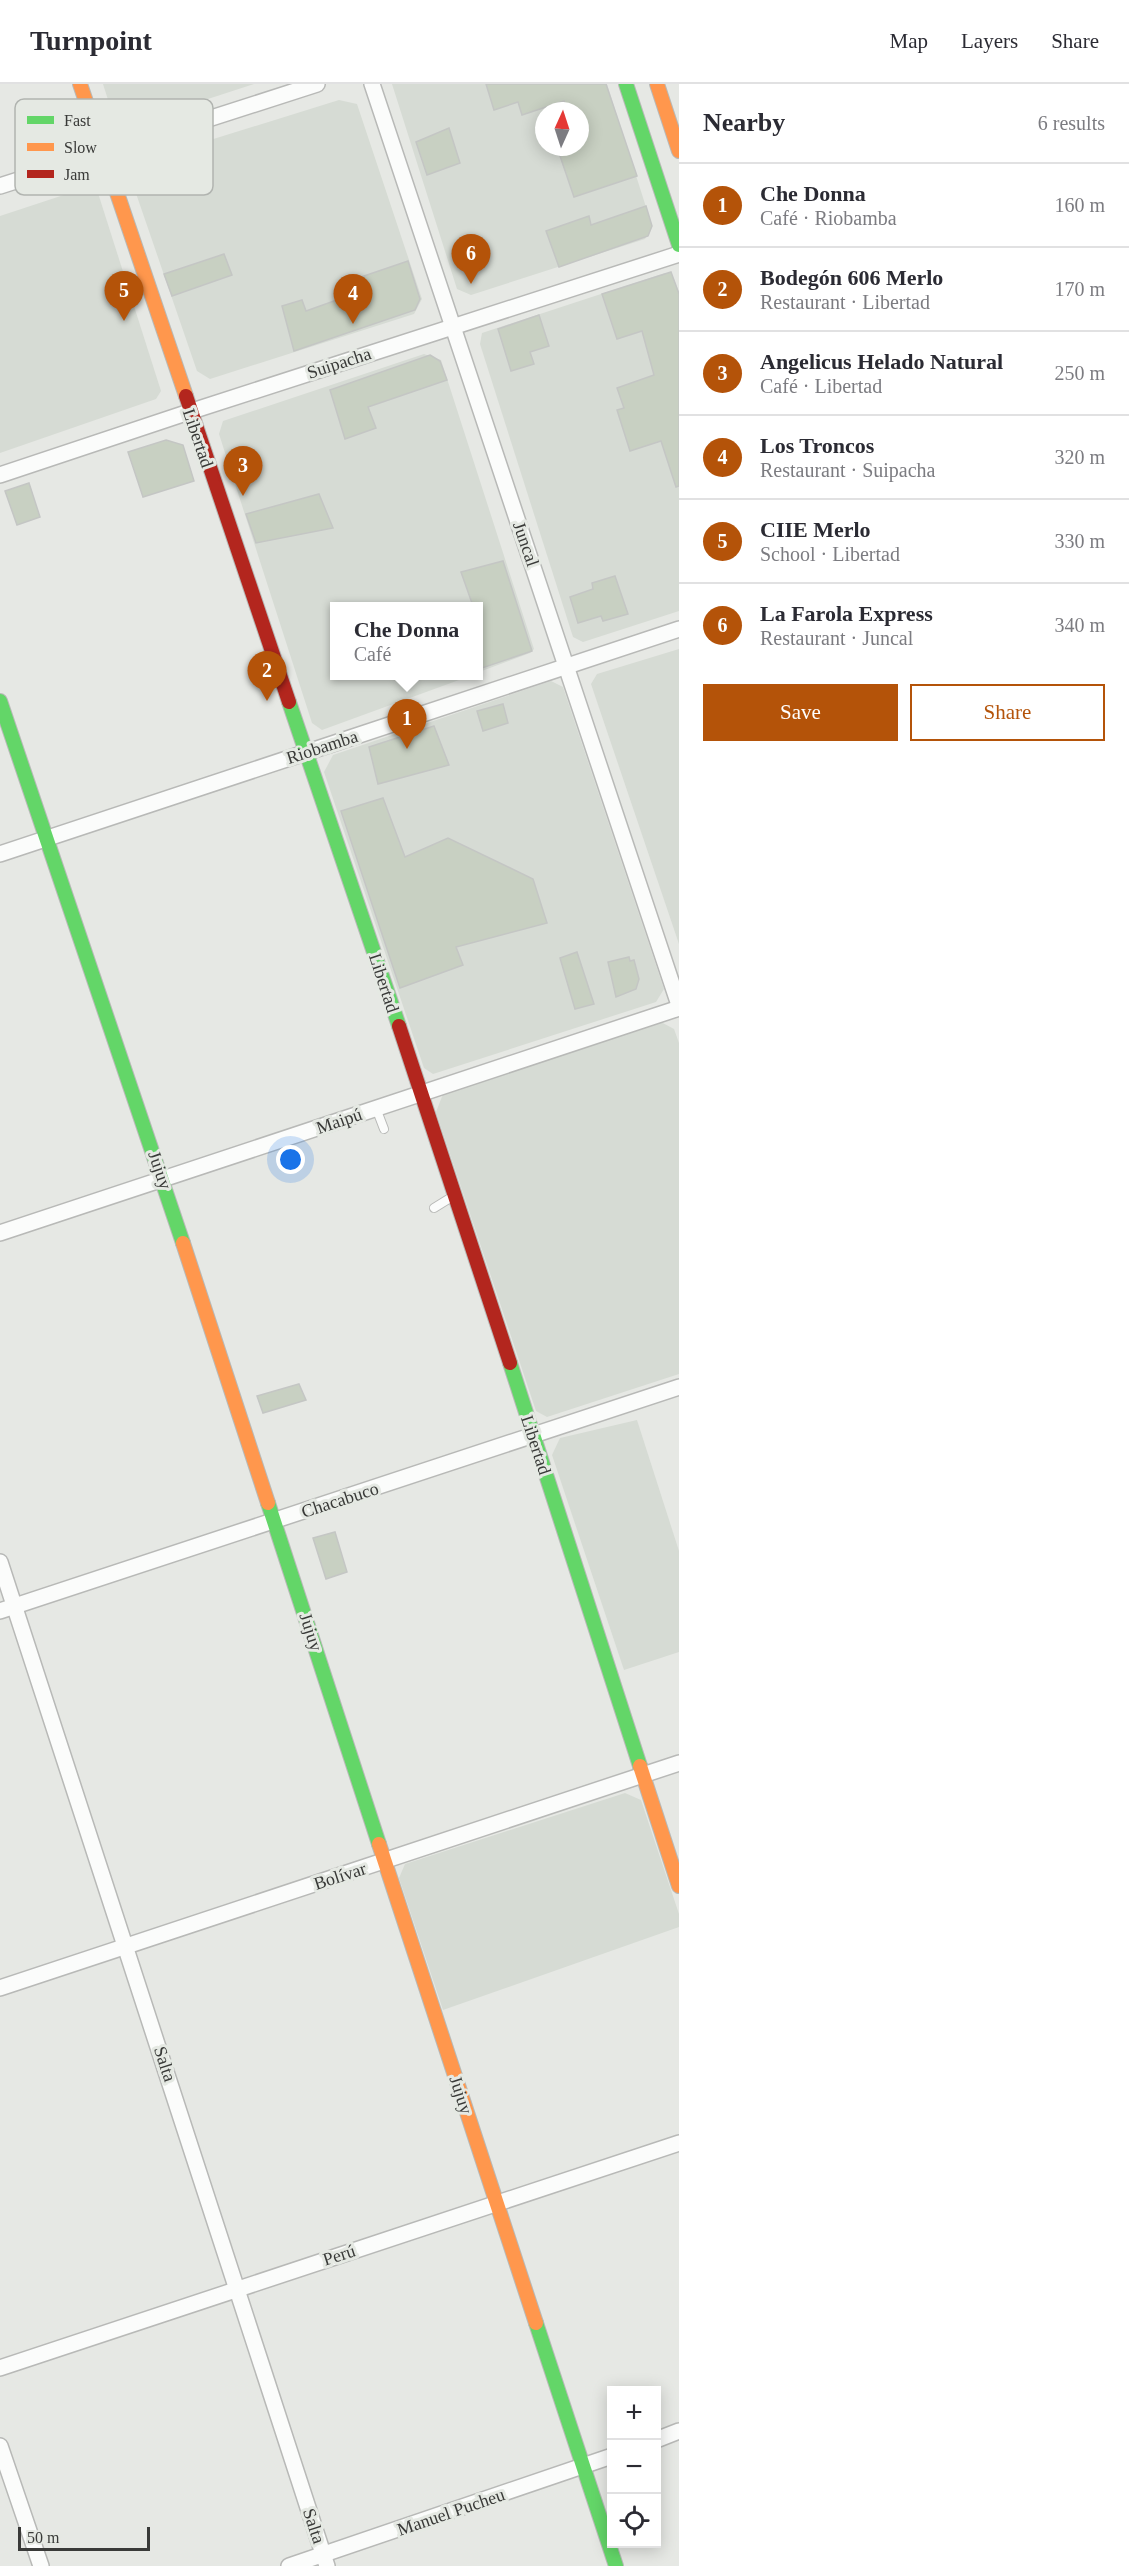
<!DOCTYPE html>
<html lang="en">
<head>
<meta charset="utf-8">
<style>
	:root { --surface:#fff; --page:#f7f7f7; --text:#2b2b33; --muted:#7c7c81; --line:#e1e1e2; --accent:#b45309 }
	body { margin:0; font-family:"Times New Roman",serif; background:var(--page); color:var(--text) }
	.controls { position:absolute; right:18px; bottom:18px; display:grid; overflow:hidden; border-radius:0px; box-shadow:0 3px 15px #0003 }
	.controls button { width:54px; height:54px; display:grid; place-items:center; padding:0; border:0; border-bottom:2px solid var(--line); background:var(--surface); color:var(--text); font:30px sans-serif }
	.compass { position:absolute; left:535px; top:18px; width:54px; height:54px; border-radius:50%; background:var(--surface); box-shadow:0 3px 15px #0003; rotate:3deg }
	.scale { position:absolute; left:18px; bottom:15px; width:132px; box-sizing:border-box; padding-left:6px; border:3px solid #393a38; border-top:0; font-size:16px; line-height:21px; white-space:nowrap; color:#393a38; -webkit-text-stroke:4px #e5e9e3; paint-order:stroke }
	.you { position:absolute; left:291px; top:1076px; width:21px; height:21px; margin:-15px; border:4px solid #fff; border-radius:50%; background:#1a73e8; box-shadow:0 0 0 9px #1a73e833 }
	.badge { display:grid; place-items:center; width:39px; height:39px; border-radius:50%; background:var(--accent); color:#fff; font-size:20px; font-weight:700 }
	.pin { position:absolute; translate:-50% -50px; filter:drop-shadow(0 2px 3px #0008) }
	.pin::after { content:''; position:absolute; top:32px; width:21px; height:18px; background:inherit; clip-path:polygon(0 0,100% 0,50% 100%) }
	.popup { position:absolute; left:330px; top:518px; width:153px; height:78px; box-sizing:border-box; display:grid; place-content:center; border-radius:0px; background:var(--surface); filter:drop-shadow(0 2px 4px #0005); font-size:20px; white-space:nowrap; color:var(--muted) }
	.popup b { font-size:22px; color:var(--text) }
	.popup::after { content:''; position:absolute; left:50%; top:100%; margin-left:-12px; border:12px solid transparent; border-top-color:var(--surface) }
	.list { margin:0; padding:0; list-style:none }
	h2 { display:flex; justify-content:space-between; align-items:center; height:78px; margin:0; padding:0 24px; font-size:26px }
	h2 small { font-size:20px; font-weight:400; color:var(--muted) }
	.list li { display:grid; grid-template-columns:39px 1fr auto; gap:18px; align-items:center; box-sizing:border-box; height:84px; padding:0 24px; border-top:2px solid var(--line) }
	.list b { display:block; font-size:22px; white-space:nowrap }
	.list p { margin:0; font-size:20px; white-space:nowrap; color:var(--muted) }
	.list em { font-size:20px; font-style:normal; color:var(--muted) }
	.actions { display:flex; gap:12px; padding:18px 24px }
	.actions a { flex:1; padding:14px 0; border:2px solid var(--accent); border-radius:0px; text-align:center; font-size:21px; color:var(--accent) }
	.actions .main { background:var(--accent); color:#fff }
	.icon { flex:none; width:33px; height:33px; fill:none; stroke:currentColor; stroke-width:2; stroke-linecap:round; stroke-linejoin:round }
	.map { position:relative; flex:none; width:679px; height:2482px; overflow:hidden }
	header { display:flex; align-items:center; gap:36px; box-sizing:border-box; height:84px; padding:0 30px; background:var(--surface); border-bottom:2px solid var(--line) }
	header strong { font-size:28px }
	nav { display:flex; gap:33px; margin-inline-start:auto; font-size:21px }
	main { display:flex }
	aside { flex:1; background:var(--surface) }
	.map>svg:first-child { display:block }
	.built { fill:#d6dbd4; fill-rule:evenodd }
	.building { fill:#c8d0c2; stroke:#c4c6c4; stroke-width:1.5 }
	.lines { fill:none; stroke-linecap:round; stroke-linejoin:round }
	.lane-casing { stroke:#b8b9b7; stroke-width:10 }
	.street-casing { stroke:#b8b9b7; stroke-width:18 }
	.fast-casing { stroke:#b8b9b7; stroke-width:16 }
	.slow-casing { stroke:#b8b9b7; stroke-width:16 }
	.jam-casing { stroke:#b8b9b7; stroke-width:16 }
	.lane { stroke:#fbfcfb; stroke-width:8 }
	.street { stroke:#fbfcfb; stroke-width:15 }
	.fast { stroke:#63d668; stroke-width:14 }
	.slow { stroke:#ff974d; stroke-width:14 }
	.jam { stroke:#b3261e; stroke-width:14 }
	.labels { text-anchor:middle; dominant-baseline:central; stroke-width:6; stroke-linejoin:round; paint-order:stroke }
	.street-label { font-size:18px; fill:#393a38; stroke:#e5e9e3 }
	.key { fill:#e5e9e3; stroke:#b1b4b0; stroke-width:1.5 }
	.key-label { font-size:16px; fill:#393a38 }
</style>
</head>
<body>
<header>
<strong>Turnpoint</strong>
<nav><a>Map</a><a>Layers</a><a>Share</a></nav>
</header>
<main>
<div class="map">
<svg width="679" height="2482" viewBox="0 0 679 2482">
	<rect width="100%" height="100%" fill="#e6e8e4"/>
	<g class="built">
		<polygon points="103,0 254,0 122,43 116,41"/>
		<path d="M392 0H607L652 142 645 155 471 211 457 205ZM544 27H580V63H544Z"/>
		<polygon points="339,16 357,20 422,215 414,230 210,295 197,287 129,89 133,80"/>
		<polygon points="88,103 98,109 161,307 156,315 0,369 0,132"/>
		<polygon points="665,189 674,195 679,208 679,527 583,558 573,553 480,260 482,249"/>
		<polygon points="424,270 441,276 534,565 530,569 479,588 479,522 335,522 335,592 470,592 322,646 312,639 219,350 223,337"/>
		<polygon points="679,565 679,860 591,600 597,590"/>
		<polygon points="551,597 563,603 664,905 656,918 433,990 424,984 324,688 333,671"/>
		<polygon points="661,938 674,945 679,959 679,1290 547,1333 536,1327 436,1028 443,1010"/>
		<polygon points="637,1336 679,1467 679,1568 624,1586 552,1371 560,1354"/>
		<polygon points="625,1709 641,1716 679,1830 679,1843 443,1926 399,1794 405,1780"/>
	</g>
	<g class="building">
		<polygon points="486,0 606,0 637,92 574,113 559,69 580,63 580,27 568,27 564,17 522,31 518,18 494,26"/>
		<polygon points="449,44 460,79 427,91 416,58"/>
		<polygon points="646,122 652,142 648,152 559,183 546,147 589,132 591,141"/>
		<polygon points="224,170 232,191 172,212 164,190"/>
		<polygon points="408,177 420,215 415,226 294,267 282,222 302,216 306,227 348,212 346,206 364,202 361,193"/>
		<polygon points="671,188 679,210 679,402 676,403 661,357 630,367 617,326 624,324 617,304 654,291 642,247 617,255 602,210"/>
		<polygon points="539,231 549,262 530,268 534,280 511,287 498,245"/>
		<polygon points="430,271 440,277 447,296 368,323 376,344 345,355 330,306"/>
		<polygon points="166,356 183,361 194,397 143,413 128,368"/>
		<polygon points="29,399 40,433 17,441 5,407"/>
		<polygon points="319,410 333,444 256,459 246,430"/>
		<polygon points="503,477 532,567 479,585 479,522 473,522 461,488"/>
		<polygon points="615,492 628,530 603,537 601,532 578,539 570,513 593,505 592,499"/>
		<polygon points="503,620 508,639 483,647 477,627"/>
		<polygon points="434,642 449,681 378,700 369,663"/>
		<polygon points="383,714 405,773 448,754 533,795 547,839 456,863 463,881 400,904 341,727"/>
		<polygon points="577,868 594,920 575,925 560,874"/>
		<polygon points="629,873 630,877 634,876 639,895 636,905 616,913 608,878"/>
		<polygon points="299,1300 306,1316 263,1329 257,1312"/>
		<polygon points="335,1448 347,1488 326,1495 313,1454"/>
	</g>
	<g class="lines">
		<defs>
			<g id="lane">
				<polyline points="376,1024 384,1045"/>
				<polyline points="434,1124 455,1111"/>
			</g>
			<g id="street">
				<polyline points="372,0 679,921"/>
				<polyline points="0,102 317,0"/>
				<polyline points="0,391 189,328 679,170"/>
				<polyline points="0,770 679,545"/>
				<polyline points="0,1149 679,924"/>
				<polyline points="0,1478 327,2482"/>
				<polyline points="0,1527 679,1303"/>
				<polyline points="0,1904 679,1679"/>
				<polyline points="0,2284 679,2059"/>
				<polyline points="656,2356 679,2347"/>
				<polyline points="0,2362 41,2482"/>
				<polyline points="289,2482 612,2372"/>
			</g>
			<g id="fast">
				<polyline points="626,0 679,161"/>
				<polyline points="0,617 183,1159"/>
				<polyline points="289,618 399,942"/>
				<polyline points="510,1279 640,1682"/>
				<polyline points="268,1419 379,1760"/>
				<polyline points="536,2239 616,2482"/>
			</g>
			<g id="slow">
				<polyline points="80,0 186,312"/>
				<polyline points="657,0 679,67"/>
				<polyline points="183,1159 268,1419"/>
				<polyline points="640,1682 679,1802"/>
				<polyline points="379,1760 536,2239"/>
			</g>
			<g id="jam">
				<polyline points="186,312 289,618"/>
				<polyline points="399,942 510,1279"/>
			</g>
		</defs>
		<use href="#lane" class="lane-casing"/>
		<use href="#street" class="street-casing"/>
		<use href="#fast" class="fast-casing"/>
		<use href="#slow" class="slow-casing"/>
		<use href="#jam" class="jam-casing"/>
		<use href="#lane" class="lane"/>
		<use href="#street" class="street"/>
		<use href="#fast" class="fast"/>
		<use href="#slow" class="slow"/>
		<use href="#jam" class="jam"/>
	</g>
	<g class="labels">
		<g class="street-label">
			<text transform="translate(339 279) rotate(-18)">Suipacha</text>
			<text transform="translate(198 354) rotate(71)">Libertad</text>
			<text transform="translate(526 460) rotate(71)">Juncal</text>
			<text transform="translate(322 663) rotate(-18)">Riobamba</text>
			<text transform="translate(384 899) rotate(72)">Libertad</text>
			<text transform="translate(339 1037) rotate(-19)">Maipú</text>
			<text transform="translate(160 1086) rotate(71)">Jujuy</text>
			<text transform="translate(536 1361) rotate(72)">Libertad</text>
			<text transform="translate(340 1416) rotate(-18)">Chacabuco</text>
			<text transform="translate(311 1548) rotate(72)">Jujuy</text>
			<text transform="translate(340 1792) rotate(-18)">Bolívar</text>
			<text transform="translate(165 1980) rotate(72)">Salta</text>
			<text transform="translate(461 2011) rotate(72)">Jujuy</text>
			<text transform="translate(339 2171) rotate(-18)">Perú</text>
			<text transform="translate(451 2428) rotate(-19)">Manuel Pucheu</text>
			<text transform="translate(314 2442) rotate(72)">Salta</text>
		</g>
	</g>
	<rect x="15" y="15" width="198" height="96" rx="9" class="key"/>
	<rect x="27" y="32" width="27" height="8" fill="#63d668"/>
	<rect x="27" y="59" width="27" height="8" fill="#ff974d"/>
	<rect x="27" y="86" width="27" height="8" fill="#b3261e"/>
	<g class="key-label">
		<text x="64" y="42">Fast</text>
		<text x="64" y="69">Slow</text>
		<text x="64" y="96">Jam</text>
	</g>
</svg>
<div class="controls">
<button>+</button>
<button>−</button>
<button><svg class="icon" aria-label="locate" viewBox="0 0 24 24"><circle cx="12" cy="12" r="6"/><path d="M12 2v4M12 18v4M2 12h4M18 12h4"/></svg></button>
</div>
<svg class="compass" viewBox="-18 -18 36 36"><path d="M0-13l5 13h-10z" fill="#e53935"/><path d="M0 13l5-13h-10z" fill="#7c7c81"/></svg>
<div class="scale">50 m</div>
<div class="you"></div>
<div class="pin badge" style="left:407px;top:665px">1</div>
<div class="popup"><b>Che Donna</b>Café</div>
<div class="pin badge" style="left:267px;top:617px">2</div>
<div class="pin badge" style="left:243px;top:412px">3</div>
<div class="pin badge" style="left:353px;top:240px">4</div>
<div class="pin badge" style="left:124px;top:237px">5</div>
<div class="pin badge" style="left:471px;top:200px">6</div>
</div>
<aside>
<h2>Nearby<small>6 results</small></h2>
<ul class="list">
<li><span class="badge">1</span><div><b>Che Donna</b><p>Café · Riobamba</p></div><em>160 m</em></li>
<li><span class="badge">2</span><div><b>Bodegón 606 Merlo</b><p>Restaurant · Libertad</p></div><em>170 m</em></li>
<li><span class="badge">3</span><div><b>Angelicus Helado Natural</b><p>Café · Libertad</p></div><em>250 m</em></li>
<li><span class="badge">4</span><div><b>Los Troncos</b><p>Restaurant · Suipacha</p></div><em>320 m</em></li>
<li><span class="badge">5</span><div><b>CIIE Merlo</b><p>School · Libertad</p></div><em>330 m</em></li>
<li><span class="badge">6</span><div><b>La Farola Express</b><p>Restaurant · Juncal</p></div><em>340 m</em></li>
</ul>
<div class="actions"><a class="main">Save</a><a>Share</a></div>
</aside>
</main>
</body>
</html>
